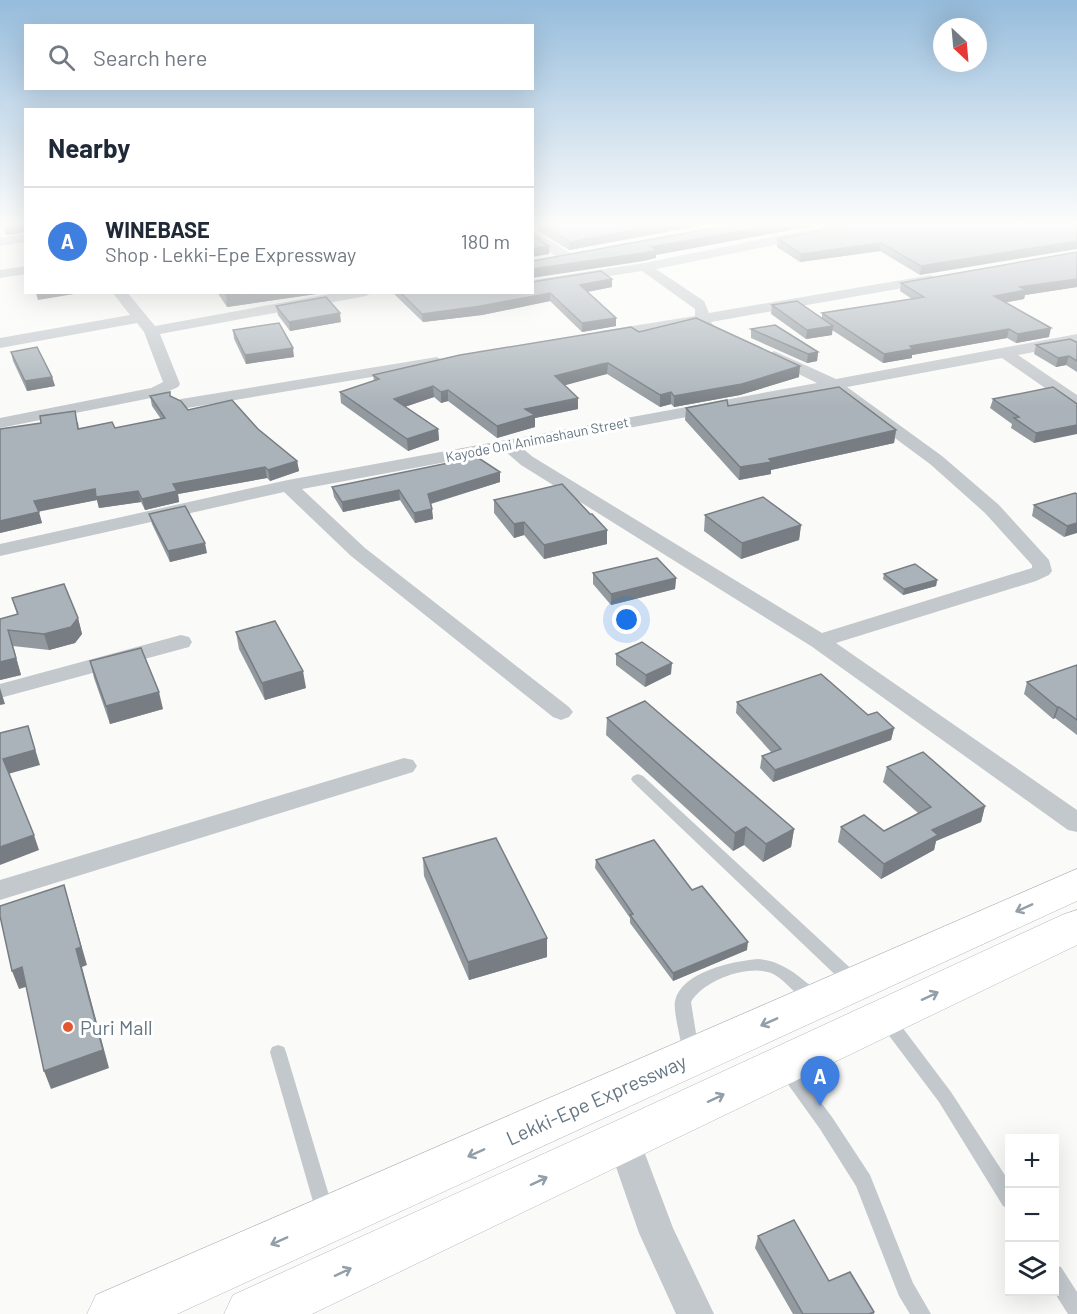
<!DOCTYPE html>
<html lang="en">
<head>
<meta charset="utf-8">
<style>
	:root { --surface:#fff; --page:#f2f2f3; --text:#1f2937; --muted:#747a83; --line:#e0e1e3; --accent:#0f766e }
	body { margin:0; font-family:Barlow,sans-serif; background:var(--page); color:var(--text) }
	.controls { position:absolute; right:18px; bottom:18px; display:grid; overflow:hidden; border-radius:0px; box-shadow:0 6px 24px #0002 }
	.controls button { width:54px; height:54px; display:grid; place-items:center; padding:0; border:0; border-bottom:2px solid var(--line); background:var(--surface); color:var(--text); font:30px sans-serif }
	.compass { position:absolute; left:933px; top:18px; width:54px; height:54px; border-radius:50%; background:var(--surface); box-shadow:0 6px 24px #0002; rotate:154deg }
	.you { position:absolute; left:627px; top:620px; width:21px; height:21px; margin:-15px; border:4px solid #fff; border-radius:50%; background:#1a73e8; box-shadow:0 0 0 9px #1a73e833 }
	.badge { display:grid; place-items:center; width:39px; height:39px; border-radius:50%; background:var(--accent); color:#fff; font-size:20px; font-weight:700 }
	.pin { position:absolute; translate:-50% -50px; filter:drop-shadow(0 2px 3px #0008) }
	.pin::after { content:''; position:absolute; top:32px; width:21px; height:18px; background:inherit; clip-path:polygon(0 0,100% 0,50% 100%) }
	.list { margin:0; padding:0; list-style:none }
	h2 { display:flex; justify-content:space-between; align-items:center; height:78px; margin:0; padding:0 24px; font-size:26px }
	h2 small { font-size:20px; font-weight:400; color:var(--muted) }
	.list li { display:grid; grid-template-columns:39px 1fr auto; gap:18px; align-items:center; box-sizing:border-box; height:108px; padding:0 24px; border-top:2px solid var(--line) }
	.list b { display:block; font-size:22px; white-space:nowrap }
	.list p { margin:0; font-size:20px; white-space:nowrap; color:var(--muted) }
	.list em { font-size:20px; font-style:normal; color:var(--muted) }
	.icon { flex:none; width:33px; height:33px; fill:none; stroke:currentColor; stroke-width:2; stroke-linecap:round; stroke-linejoin:round }
	.map { position:relative; flex:none; width:1077px; height:1314px; overflow:hidden }
	.search { position:absolute; background:var(--surface); box-shadow:0 6px 24px #0002; left:24px; top:24px; width:510px; height:66px; display:flex; align-items:center; gap:15px; box-sizing:border-box; padding:0 21px; border-radius:0px; color:var(--muted); font-size:22px }
	.panel { position:absolute; background:var(--surface); box-shadow:0 6px 24px #0002; left:24px; top:108px; width:510px; height:186px; border-radius:0px }
	.map>svg:first-child { display:block }
	.lines { fill:none; stroke-linecap:round; stroke-linejoin:round }
	.highway-casing { stroke:#b4b9bd; stroke-width:1 }
	.lane { fill:#c3c8cc; fill-rule:evenodd }
	.street { fill:#c3c8cc; fill-rule:evenodd }
	.highway { fill:#fff; fill-rule:evenodd }
	.wall { fill:#929a9f }
	.shaded-wall { fill:#777d82 }
	.building { fill:#aab3b9; stroke:#777d82; stroke-width:1.5 }
	.oneway { stroke:#939fa8 }
	.poi-dot { fill:#e4572e; stroke:#fff; stroke-width:2 }
	.labels { text-anchor:middle; dominant-baseline:central; stroke-width:6; stroke-linejoin:round; paint-order:stroke }
	.far-street-label { font-size:14px; fill:#657683; stroke:#fff }
	.near-poi-label { font-size:20px; fill:#657683; stroke:#fff; text-anchor:start }
	.near-street-label { font-size:20px; fill:#657683; stroke:#fff }
</style>
</head>
<body>
<div class="map">
<svg width="1077" height="1314" viewBox="0 0 1077 1314">
	<rect width="100%" height="100%" fill="#fafaf8"/>
	<g class="lines">
		<defs>
			<g id="highway">
				<polygon points="1077,869 1077,901 177,1314 87,1314 96,1295"/>
				<polygon points="1077,910 1077,945 312,1314 224,1314 233,1295 607,1125 1062,915"/>
			</g>
		</defs>
		<use href="#highway" class="highway-casing"/>
		<g class="lane">
			<polygon points="638,774 643,776 860,977 862,982 860,987 854,988 848,987 633,782 631,779 633,776"/>
			<path d="M758 959C785 961 800 978 821 994L823 999 821 1004C804 1009 787 979 771 973 747 964 703 981 691 1002L699 1052 697 1057 691 1059 685 1057 683 1052C681 1041 673 1010 675 1001 681 972 733 961 758 959Z"/>
			<polygon points="887,1013 893,1015 951,1092 1010,1183 1010,1209 1003,1206 939,1102 881,1025 879,1020 881,1015"/>
			<polygon points="278,1045 284,1047 286,1052 334,1212 332,1218 325,1221 318,1218 316,1212 270,1052 272,1047"/>
			<polygon points="786,1062 792,1064 832,1117 870,1175 913,1283 931,1314 910,1314 899,1296 856,1186 820,1129 777,1069 780,1064"/>
			<polygon points="1054,1265 1061,1267 1077,1292 1077,1314 1068,1314 1054,1292"/>
		</g>
		<g class="street">
			<polygon points="842,223 869,223 863,227 656,269 704,301 709,313 931,275 938,279 931,283 711,322 713,325 706,329 693,325 606,339 598,334 601,331 695,316 695,309 642,271 532,288 532,280 644,263"/>
			<polygon points="532,230 572,254 574,257 572,260 562,260 532,240"/>
			<polygon points="26,234 26,242 0,246 0,238"/>
			<polygon points="26,266 26,274 0,278 0,270"/>
			<polygon points="112,292 127,292 155,326 340,292 373,292 366,296 160,334 180,384 178,387 156,397 0,428 0,418 151,388 163,382 144,332 137,323 0,348 0,338 130,315"/>
			<path d="M1077 334V344L1018 355 1077 395V407L1071 406 1002 358 847 387 942 456 999 505 1049 560 1052 571 1049 575 1036 581 836 643 1077 810V832L1068 830 811 646 521 465 505 451 302 489 365 548 569 707 573 712 569 717 561 720 553 717 351 556 284 492 0 556V544L288 480 817 383 768 359 766 356 774 351 836 379ZM830 390 930 464 985 513 1032 565V568L822 633 533 457 522 448Z"/>
			<polygon points="437,357 445,362 443,365 181,409 173,404 181,399"/>
			<polygon points="181,635 189,637 192,642 189,647 0,698 0,684"/>
			<polygon points="404,758 413,760 417,766 413,772 0,900 0,880"/>
			<polygon points="624,1126 636,1130 673,1228 714,1314 676,1314 639,1233 607,1141 612,1130"/>
		</g>
		<use href="#highway" class="highway"/>
	</g>
	<g class="wall">
		<polygon points="1,223 26,223 26,232 6,235"/>
		<polygon points="538,223 713,223 569,250 538,231"/>
		<polygon points="1077,223 920,275 880,251 800,262 777,247 778,239"/>
		<polygon points="1077,252 1077,287 1025,295 1024,299 1005,302 1049,337 1016,343 1007,338 912,355 912,358 883,363 832,330 832,335 806,339 771,314 772,305 822,318 822,313 912,299 900,291 901,283"/>
		<polygon points="612,279 612,287 588,292 616,318 616,326 582,332 550,301 482,315 423,322 392,292 532,292"/>
		<polygon points="217,292 316,292 316,294 227,307"/>
		<polygon points="276,306 341,322 290,331 278,315"/>
		<polygon points="751,329 818,352 817,361 807,363 751,338"/>
		<polygon points="233,330 294,357 246,364 234,339"/>
		<polygon points="639,332 799,377 740,395 674,407 671,404 660,407 607,374 601,375 564,385 578,398 578,409 535,418 535,427 497,438 448,401 441,403 434,397 405,407 438,429 439,440 408,451 341,403 340,392 374,381 373,375"/>
		<polygon points="1077,342 1077,372 1066,365 1056,367 1034,354 1036,345"/>
		<polygon points="11,352 52,377 55,386 27,391 13,361"/>
		<polygon points="150,396 171,396 188,410 258,429 297,461 299,471 270,481 267,478 178,494 179,502 145,510 141,502 99,508 97,500 38,511 42,523 0,533 0,449 78,422 79,429 115,428 161,419 152,406"/>
		<polygon points="993,399 1077,404 1034,443 1011,428 1012,424 990,408"/>
		<polygon points="728,406 896,430 894,443 771,470 771,474 739,480 685,420 686,408"/>
		<polygon points="500,482 431,504 433,519 415,523 400,500 343,512 334,497 332,487"/>
		<polygon points="1077,494 1064,537 1032,516 1034,505"/>
		<polygon points="494,500 590,514 607,530 607,544 544,559 524,535 514,538 494,513"/>
		<polygon points="149,514 207,553 170,562 152,524"/>
		<polygon points="705,515 801,525 799,540 741,559 704,531"/>
		<polygon points="593,573 676,578 675,589 611,605 593,584"/>
		<polygon points="884,574 937,580 936,586 903,595 883,579"/>
		<polygon points="12,598 78,618 82,634 75,643 49,650 13,646 21,675 0,680 0,619 17,614"/>
		<polygon points="236,632 306,688 265,700 239,649"/>
		<polygon points="616,654 671,674 645,687 616,665"/>
		<polygon points="90,661 163,709 110,724 94,678"/>
		<polygon points="1077,665 1077,735 1055,718 1053,719 1024,694 1027,682"/>
		<polygon points="737,702 868,715 894,728 891,740 773,782 760,768 762,756 772,753 736,713"/>
		<polygon points="607,718 794,829 791,847 763,862 744,845 733,851 606,735"/>
		<polygon points="887,767 985,806 981,822 936,841 934,850 881,879 838,842 841,827 884,831 918,813 883,782"/>
		<polygon points="423,858 547,938 547,957 469,980 424,876"/>
		<polygon points="596,860 692,890 747,950 673,981 630,923 630,918 595,868"/>
		<polygon points="758,1236 829,1281 874,1312 874,1314 793,1314 755,1248"/>
	</g>
	<g class="shaded-wall">
		<polygon points="26,223 26,232 6,235 4,226"/>
		<polygon points="670,223 713,223 569,250 570,242"/>
		<polygon points="785,223 828,223 656,255 656,258 644,261 532,278 532,269"/>
		<polygon points="1077,241 1077,249 920,275 921,266"/>
		<polygon points="881,243 880,251 800,262 801,254"/>
		<polygon points="549,246 549,254 532,257 532,249"/>
		<polygon points="612,279 612,287 580,293 580,285"/>
		<polygon points="1077,279 1077,287 1025,295 1024,299 992,305 994,296 1020,287"/>
		<polygon points="37,292 80,292 80,293 38,300 36,293"/>
		<polygon points="244,292 316,292 316,294 227,307 226,295"/>
		<polygon points="550,293 550,301 482,315 423,322 422,314"/>
		<polygon points="340,313 341,322 290,331 289,322"/>
		<polygon points="616,318 616,326 582,332 582,323"/>
		<polygon points="833,326 832,335 806,339 807,330"/>
		<polygon points="1051,328 1049,337 1016,343 1018,334"/>
		<polygon points="1009,329 1007,338 912,355 912,358 883,363 884,354 910,346"/>
		<polygon points="293,348 294,357 246,364 245,355"/>
		<polygon points="818,352 817,361 807,363 808,354"/>
		<polygon points="1069,356 1066,365 1056,367 1058,358"/>
		<polygon points="608,363 607,374 555,388 555,376"/>
		<polygon points="800,366 799,377 740,395 674,407 674,396"/>
		<polygon points="52,377 55,386 27,391 25,381"/>
		<polygon points="433,386 434,397 395,410 394,399"/>
		<polygon points="448,390 448,401 441,403 441,392"/>
		<polygon points="671,392 671,404 660,407 660,395"/>
		<polygon points="578,398 578,409 535,418 535,427 497,438 497,426 525,409"/>
		<polygon points="1077,425 1077,434 1034,443 1036,433"/>
		<polygon points="438,429 439,440 408,451 407,439"/>
		<polygon points="896,430 894,443 771,470 771,474 739,480 740,467 769,459"/>
		<polygon points="297,461 299,471 270,481 268,470"/>
		<polygon points="265,467 267,478 178,494 179,502 145,510 142,499 173,484"/>
		<polygon points="500,472 500,482 429,504 428,494"/>
		<polygon points="95,489 138,491 141,502 99,508 97,500 37,512 34,501"/>
		<polygon points="399,490 400,500 343,512 342,502"/>
		<polygon points="432,509 433,519 415,523 414,513"/>
		<polygon points="39,512 42,523 0,533 0,521"/>
		<polygon points="524,522 524,535 514,538 514,524"/>
		<polygon points="1077,523 1077,533 1064,537 1067,526"/>
		<polygon points="801,525 799,540 741,559 742,543"/>
		<polygon points="607,530 607,544 544,559 544,545"/>
		<polygon points="205,543 207,553 170,562 168,551"/>
		<polygon points="676,578 675,589 611,605 611,594"/>
		<polygon points="937,580 936,586 903,595 904,589"/>
		<polygon points="78,618 82,634 75,643 49,650 44,634"/>
		<polygon points="8,630 21,675 0,680 0,662"/>
		<polygon points="672,663 671,674 645,687 646,675"/>
		<polygon points="303,671 306,688 265,700 262,683"/>
		<polygon points="0,688 5,704 0,705"/>
		<polygon points="159,692 163,709 110,724 106,706"/>
		<polygon points="1057,707 1059,707 1055,718 1053,719"/>
		<polygon points="28,726 40,765 8,774 3,759"/>
		<polygon points="894,728 891,740 773,782 775,770"/>
		<polygon points="985,806 981,822 936,841 934,850 881,879 884,864 932,830"/>
		<polygon points="746,827 744,845 733,851 735,833"/>
		<polygon points="794,829 791,847 763,862 766,844"/>
		<polygon points="34,835 39,850 0,865 0,847"/>
		<polygon points="64,885 87,965 82,967 109,1068 51,1089 44,1071 76,949"/>
		<polygon points="547,938 547,957 469,980 468,962"/>
		<polygon points="748,942 747,950 673,981 673,973"/>
		<polygon points="22,967 29,986 19,989 12,971"/>
	</g>
	<g class="building">
		<polygon points="3,223 23,223 4,226"/>
		<polygon points="539,223 670,223 570,242"/>
		<polygon points="741,223 785,223 652,247 657,250 644,253 532,269 532,261"/>
		<polygon points="854,223 1077,223 1077,241 921,266 881,243 801,254 778,239"/>
		<polygon points="532,235 549,246 532,249"/>
		<polygon points="1077,252 1077,279 1020,287 1026,290 994,296 1051,328 1018,334 1009,329 910,346 913,349 884,354 822,313 924,297 901,283"/>
		<polygon points="601,271 612,279 580,285 616,318 582,323 550,293 481,306 422,314 400,292 532,292 532,282"/>
		<polygon points="224,292 244,292 226,295"/>
		<polygon points="326,297 340,313 289,322 276,306"/>
		<polygon points="797,301 833,326 807,330 772,305"/>
		<polygon points="696,318 800,366 742,384 674,396 671,392 660,395 608,363 602,364 555,376 578,398 525,409 535,415 497,426 448,390 441,392 433,386 394,399 438,429 407,439 340,392 379,379 373,375 460,355 631,327 639,332"/>
		<polygon points="279,323 293,348 245,355 233,330"/>
		<polygon points="775,325 818,352 808,354 751,329"/>
		<polygon points="1070,339 1076,342 1077,342 1077,361 1069,356 1058,358 1036,345"/>
		<polygon points="37,347 52,377 25,381 11,352"/>
		<polygon points="839,387 896,430 769,459 772,462 740,467 686,408 727,400 728,406"/>
		<polygon points="1053,387 1077,404 1077,425 1036,433 1014,418 1019,417 993,399"/>
		<polygon points="170,392 170,396 181,401 188,410 232,400 258,429 297,461 268,470 265,467 173,484 177,491 142,499 138,491 96,497 95,489 34,501 39,512 0,521 0,429 41,423 40,416 75,411 78,429 112,422 115,428 165,418 150,396"/>
		<polygon points="477,457 500,472 428,494 432,509 414,513 399,490 342,502 332,487"/>
		<polygon points="562,484 590,514 592,514 607,530 544,545 524,522 514,524 494,500"/>
		<polygon points="1075,493 1077,494 1077,523 1067,526 1034,505"/>
		<polygon points="763,497 801,525 742,543 705,515"/>
		<polygon points="185,506 205,543 168,551 149,514"/>
		<polygon points="657,558 676,578 611,594 593,573"/>
		<polygon points="915,564 937,580 904,589 884,574"/>
		<polygon points="64,584 78,618 71,627 44,634 8,630 16,658 0,662 0,619 18,614 12,598"/>
		<polygon points="275,621 303,671 262,683 236,632"/>
		<polygon points="642,642 672,663 646,675 616,654"/>
		<polygon points="141,648 159,692 106,706 90,661"/>
		<polygon points="1077,665 1077,720 1059,707 1057,707 1027,682"/>
		<polygon points="821,674 868,715 877,712 894,728 775,770 762,756 781,749 737,702"/>
		<polygon points="645,701 794,829 766,844 746,827 735,833 607,718"/>
		<polygon points="28,726 35,750 3,759 34,835 0,847 0,733"/>
		<polygon points="923,752 985,806 932,830 938,835 884,864 841,827 864,815 884,831 931,807 887,767"/>
		<polygon points="496,838 547,938 468,962 423,858"/>
		<polygon points="654,840 692,890 702,886 748,942 673,973 630,915 633,914 596,860"/>
		<polygon points="64,885 81,947 76,949 103,1050 44,1071 22,967 12,971 0,916 0,906"/>
		<polygon points="794,1220 829,1281 850,1272 874,1312 869,1314 803,1314 758,1236"/>
	</g>
	<defs><path id="oneway-shaft" d="M-6 0H5M1.5-3L5.5 0L1.5 3" fill="none" stroke-width="1.6" stroke-linecap="round" stroke-linejoin="round" transform="scale(1.5)"/></defs>
	<g class="oneway">
		<use href="#oneway-shaft" transform="translate(1024 908) rotate(156)"/>
		<use href="#oneway-shaft" transform="translate(930 996) rotate(-25)"/>
		<use href="#oneway-shaft" transform="translate(769 1022) rotate(156)"/>
		<use href="#oneway-shaft" transform="translate(716 1098) rotate(-25)"/>
		<use href="#oneway-shaft" transform="translate(476 1153) rotate(156)"/>
		<use href="#oneway-shaft" transform="translate(539 1181) rotate(-25)"/>
		<use href="#oneway-shaft" transform="translate(279 1241) rotate(156)"/>
		<use href="#oneway-shaft" transform="translate(343 1272) rotate(-25)"/>
	</g>
	<linearGradient id="sky" x2="0" y2="1"><stop stop-color="#96bcdc"/><stop offset="0.55" stop-color="#fdfdfc"/><stop offset="1" stop-color="#fdfdfc" stop-opacity="0"/></linearGradient>
	<rect width="1077" height="407" fill="url(#sky)"/>
	<circle class="poi-dot" cx="68" cy="1027" r="6"/>
	<g class="labels">
		<g class="far-street-label">
			<text transform="translate(537 439) rotate(-11)">Kayode Oni Animashaun Street</text>
		</g>
		<g class="near-poi-label">
			<text x="80" y="1027">Puri Mall</text>
		</g>
		<g class="near-street-label">
			<text transform="translate(596 1099) rotate(-24)">Lekki-Epe Expressway</text>
		</g>
	</g>
</svg>
<div class="controls">
<button>+</button>
<button>−</button>
<button><svg class="icon" aria-label="layers" viewBox="0 0 24 24"><path d="M12 4l9 5-9 5-9-5zM3 14l9 5 9-5"/></svg></button>
</div>
<svg class="compass" viewBox="-18 -18 36 36"><path d="M0-13l5 13h-10z" fill="#e53935"/><path d="M0 13l5-13h-10z" fill="#747a83"/></svg>
<div class="you"></div>
<div class="pin badge" style="left:820px;top:1106px;background:#3f7fe0">A</div>
<div class="search"><svg class="icon" aria-label="search" viewBox="0 0 24 24"><circle cx="10" cy="10" r="6"/><path d="M15 15l6 6"/></svg>Search here</div>
<section class="panel">
<h2>Nearby<small></small></h2>
<ul class="list">
<li><span class="badge" style="background:#3f7fe0">A</span><div><b>WINEBASE</b><p>Shop · Lekki-Epe Expressway</p></div><em>180 m</em></li>
</ul>
</section>
</div>
</body>
</html>
